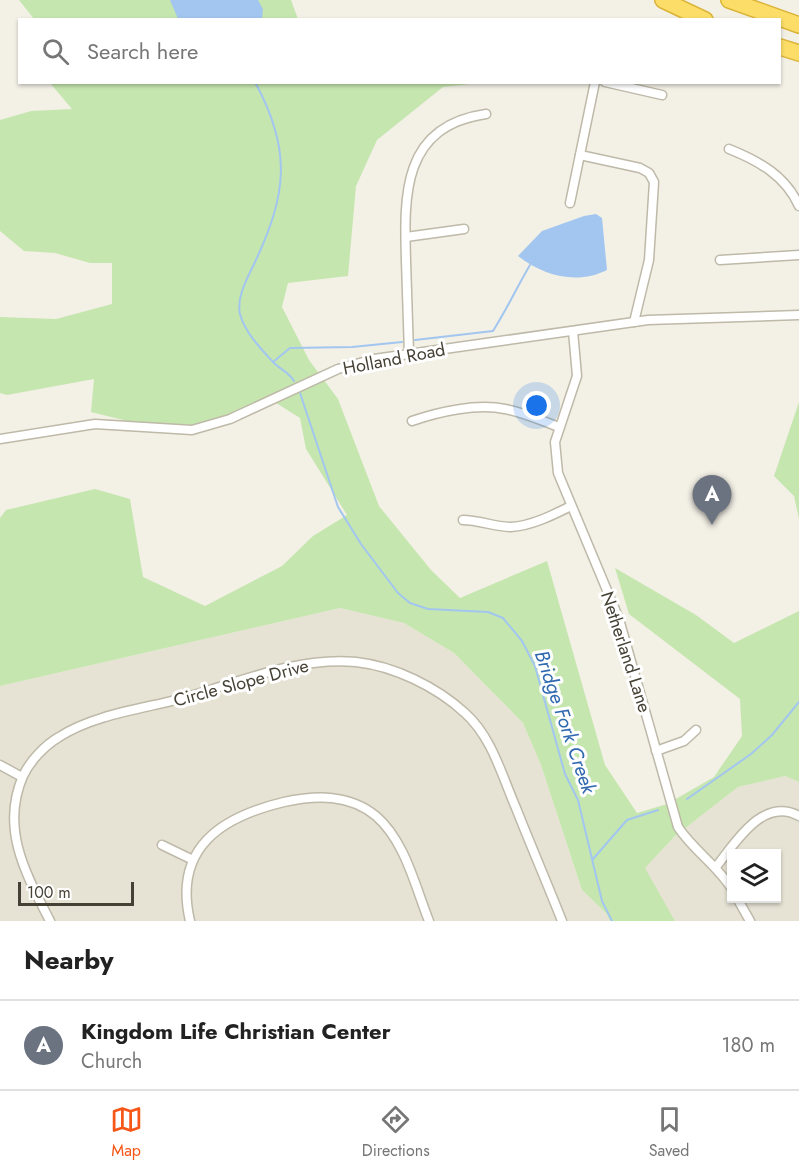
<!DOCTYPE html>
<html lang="en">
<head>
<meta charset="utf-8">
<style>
	:root { --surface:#fff; --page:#f2f2f2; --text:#222; --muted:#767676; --line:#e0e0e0; --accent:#f65719 }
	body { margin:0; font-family:Jost,sans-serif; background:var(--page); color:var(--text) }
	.controls { position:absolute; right:18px; bottom:18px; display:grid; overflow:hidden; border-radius:0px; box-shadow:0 2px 4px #0004 }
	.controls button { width:54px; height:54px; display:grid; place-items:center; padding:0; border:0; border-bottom:2px solid var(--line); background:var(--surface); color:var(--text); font:30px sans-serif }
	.scale { position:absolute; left:18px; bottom:15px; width:116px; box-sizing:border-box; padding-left:6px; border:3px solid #454135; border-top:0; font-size:16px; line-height:21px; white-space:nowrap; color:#454135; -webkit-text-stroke:4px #fff; paint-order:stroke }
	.you { position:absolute; left:537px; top:406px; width:21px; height:21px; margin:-15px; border:4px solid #fff; border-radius:50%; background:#1a73e8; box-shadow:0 0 0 9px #1a73e833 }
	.badge { display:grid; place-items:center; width:39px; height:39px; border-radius:50%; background:var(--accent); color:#fff; font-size:20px; font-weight:700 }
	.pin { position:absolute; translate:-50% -50px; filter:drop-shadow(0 2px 3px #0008) }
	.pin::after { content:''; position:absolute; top:32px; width:21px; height:18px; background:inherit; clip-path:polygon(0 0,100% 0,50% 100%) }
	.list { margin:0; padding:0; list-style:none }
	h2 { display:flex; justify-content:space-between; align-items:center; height:78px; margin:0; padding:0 24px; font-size:26px }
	h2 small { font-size:20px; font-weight:400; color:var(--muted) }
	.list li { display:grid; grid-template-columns:39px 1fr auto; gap:18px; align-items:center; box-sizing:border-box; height:90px; padding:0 24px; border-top:2px solid var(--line) }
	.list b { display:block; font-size:22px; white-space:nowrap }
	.list p { margin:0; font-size:20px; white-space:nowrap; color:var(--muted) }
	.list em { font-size:20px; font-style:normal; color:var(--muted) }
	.icon { flex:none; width:33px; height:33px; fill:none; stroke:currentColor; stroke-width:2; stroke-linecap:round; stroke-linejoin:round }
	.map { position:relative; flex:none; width:799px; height:921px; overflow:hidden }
	.search { position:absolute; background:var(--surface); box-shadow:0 2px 4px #0004; left:18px; right:18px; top:18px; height:66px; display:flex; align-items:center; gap:15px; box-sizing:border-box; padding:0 21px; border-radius:0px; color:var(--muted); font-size:22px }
	.sheet { height:168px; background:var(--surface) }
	nav { display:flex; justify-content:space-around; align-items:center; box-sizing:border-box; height:84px; border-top:2px solid var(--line); background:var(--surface); font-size:16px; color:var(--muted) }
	nav a { display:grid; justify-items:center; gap:3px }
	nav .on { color:var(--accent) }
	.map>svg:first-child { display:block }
	.residential { fill:#e6e3d4; fill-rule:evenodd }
	.green { fill:#c6e6af }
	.water { fill:#a2c6ef }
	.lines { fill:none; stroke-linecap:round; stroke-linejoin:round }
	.stream { stroke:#a2c6ef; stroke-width:2 }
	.minor-casing { stroke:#beb9a8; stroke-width:11 }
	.motorway-casing { stroke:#dbb438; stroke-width:18 }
	.minor { stroke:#fff; stroke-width:8 }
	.motorway { stroke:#fbdd68; stroke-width:15 }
	.labels { text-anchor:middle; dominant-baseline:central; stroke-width:6; stroke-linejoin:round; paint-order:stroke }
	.street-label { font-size:18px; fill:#454135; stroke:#fff }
	.water-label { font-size:20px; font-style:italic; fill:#3069af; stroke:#fff }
</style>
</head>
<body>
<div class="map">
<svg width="799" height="921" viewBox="0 0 799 921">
	<rect width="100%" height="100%" fill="#f3f0e6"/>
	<g class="residential">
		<polygon points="340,608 404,623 454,653 523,723 541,765 582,890 606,913 610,921 0,921 0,686"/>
		<path d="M785 776 799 782V921H675L644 869 675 836 738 787ZM732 854H776V898H732Z"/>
	</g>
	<g class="green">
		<polygon points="19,0 291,0 298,19 34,19"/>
		<polygon points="50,83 479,83 443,87 377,140 356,186 348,276 288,283 282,307 309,360 338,399 379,506 431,570 460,598 547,561 605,765 637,813 667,804 714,777 742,736 740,699 629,614 615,568 696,615 734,643 799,611 799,782 785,776 738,787 675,836 645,868 675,921 610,921 606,913 582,890 541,765 523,723 454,653 404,623 340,608 0,686 0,518 6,510 95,489 130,499 143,577 205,606 282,566 313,536 347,515 306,449 300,418 273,401 215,427 147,426 91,412 94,379 7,395 0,393 0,317 56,319 112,304 112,263 90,263 55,253 24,251 0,231 0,120 31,111 72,109"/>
		<polygon points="799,402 799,519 794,496 774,476"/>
	</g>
	<g class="water">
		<polygon points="170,0 258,0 263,9 262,19 178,19"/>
		<path d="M596 214 602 218 607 270C577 285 544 276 518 256L542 231 584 216Z"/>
	</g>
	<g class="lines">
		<g class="stream">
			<path d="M255 82C292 150 287 194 255 262 248 277 236 297 240 314 245 333 262 350 274 363 281 370 289 372 294 381"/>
			<path d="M415 340 493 331C507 309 517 287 530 265"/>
			<polyline points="273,362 290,348 352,347 402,342"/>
			<polyline points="300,393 338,507 361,544 398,593 410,603 428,609 488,612 503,618 522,641 535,666 565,774 578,800 602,901 612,921"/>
			<polyline points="687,799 751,754 772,735 799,702"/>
			<polyline points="593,859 627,820 658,810"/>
		</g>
		<defs>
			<g id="minor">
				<polyline points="605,82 662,95"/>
				<path d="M729 149C759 161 786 176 799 206"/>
				<polyline points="580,155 640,168 649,173 654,182 649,260 634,322"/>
				<polyline points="570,203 595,82"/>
				<polyline points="406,237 464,229"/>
				<polyline points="720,260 799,255"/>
				<path d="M573 331 577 376 555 442 558 473 619 619 678 827C693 850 717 865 732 889"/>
				<path d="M409 354C408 323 407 292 406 261 404 195 402 126 486 114"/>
				<path d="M412 421C438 412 477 403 505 409 523 412 542 421 559 427"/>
				<polyline points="0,439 95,424 192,430 230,419 338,369 374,359 648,320 799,315"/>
				<path d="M463 520C479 520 495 527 511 527 531 526 553 515 571 506"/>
				<polyline points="656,751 684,741 696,730"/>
				<polyline points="0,765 22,777"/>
				<polyline points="162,845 193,860"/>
				<path d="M716 867C735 843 763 796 799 816"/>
				<polyline points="737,898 750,921"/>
				<path d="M50 921C26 874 0 829 23 776 30 761 44 746 59 737 93 715 141 709 180 699 235 684 297 656 356 662 394 666 437 687 465 713 492 737 502 776 516 808 531 846 547 883 562 921"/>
				<path d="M190 921C173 848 221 817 284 802 316 795 349 794 376 816 405 841 415 886 429 921"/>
			</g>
			<g id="motorway">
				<polyline points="663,0 705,20"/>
				<polyline points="729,0 799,25"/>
				<polyline points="780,47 799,53"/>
			</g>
		</defs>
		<use href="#minor" class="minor-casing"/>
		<use href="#motorway" class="motorway-casing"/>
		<use href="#minor" class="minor"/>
		<use href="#motorway" class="motorway"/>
	</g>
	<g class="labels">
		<g class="street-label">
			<text transform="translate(394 359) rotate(-11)">Holland Road</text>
			<text transform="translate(626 652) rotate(72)">Netherland Lane</text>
			<text transform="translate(241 683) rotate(-15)">Circle Slope Drive</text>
		</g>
		<g class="water-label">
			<text transform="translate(565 722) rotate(71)">Bridge Fork Creek</text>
		</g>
	</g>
</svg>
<div class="controls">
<button><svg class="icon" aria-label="layers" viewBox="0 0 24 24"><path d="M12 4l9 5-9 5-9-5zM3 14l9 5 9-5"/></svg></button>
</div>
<div class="scale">100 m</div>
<div class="you"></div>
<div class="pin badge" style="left:712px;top:525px;background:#6b7280">A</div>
<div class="search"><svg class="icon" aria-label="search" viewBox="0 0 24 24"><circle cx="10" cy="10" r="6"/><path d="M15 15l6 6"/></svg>Search here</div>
</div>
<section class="sheet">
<h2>Nearby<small></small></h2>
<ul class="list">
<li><span class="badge" style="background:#6b7280">A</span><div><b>Kingdom Life Christian Center</b><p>Church</p></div><em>180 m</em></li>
</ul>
</section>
<nav>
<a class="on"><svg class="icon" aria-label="map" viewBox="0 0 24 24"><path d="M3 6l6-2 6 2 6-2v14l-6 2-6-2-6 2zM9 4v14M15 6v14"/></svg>Map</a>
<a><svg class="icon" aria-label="directions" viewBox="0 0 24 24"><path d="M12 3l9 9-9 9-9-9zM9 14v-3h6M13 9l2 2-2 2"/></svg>Directions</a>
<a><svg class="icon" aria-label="saved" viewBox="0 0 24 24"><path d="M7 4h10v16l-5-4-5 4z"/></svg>Saved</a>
</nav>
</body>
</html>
